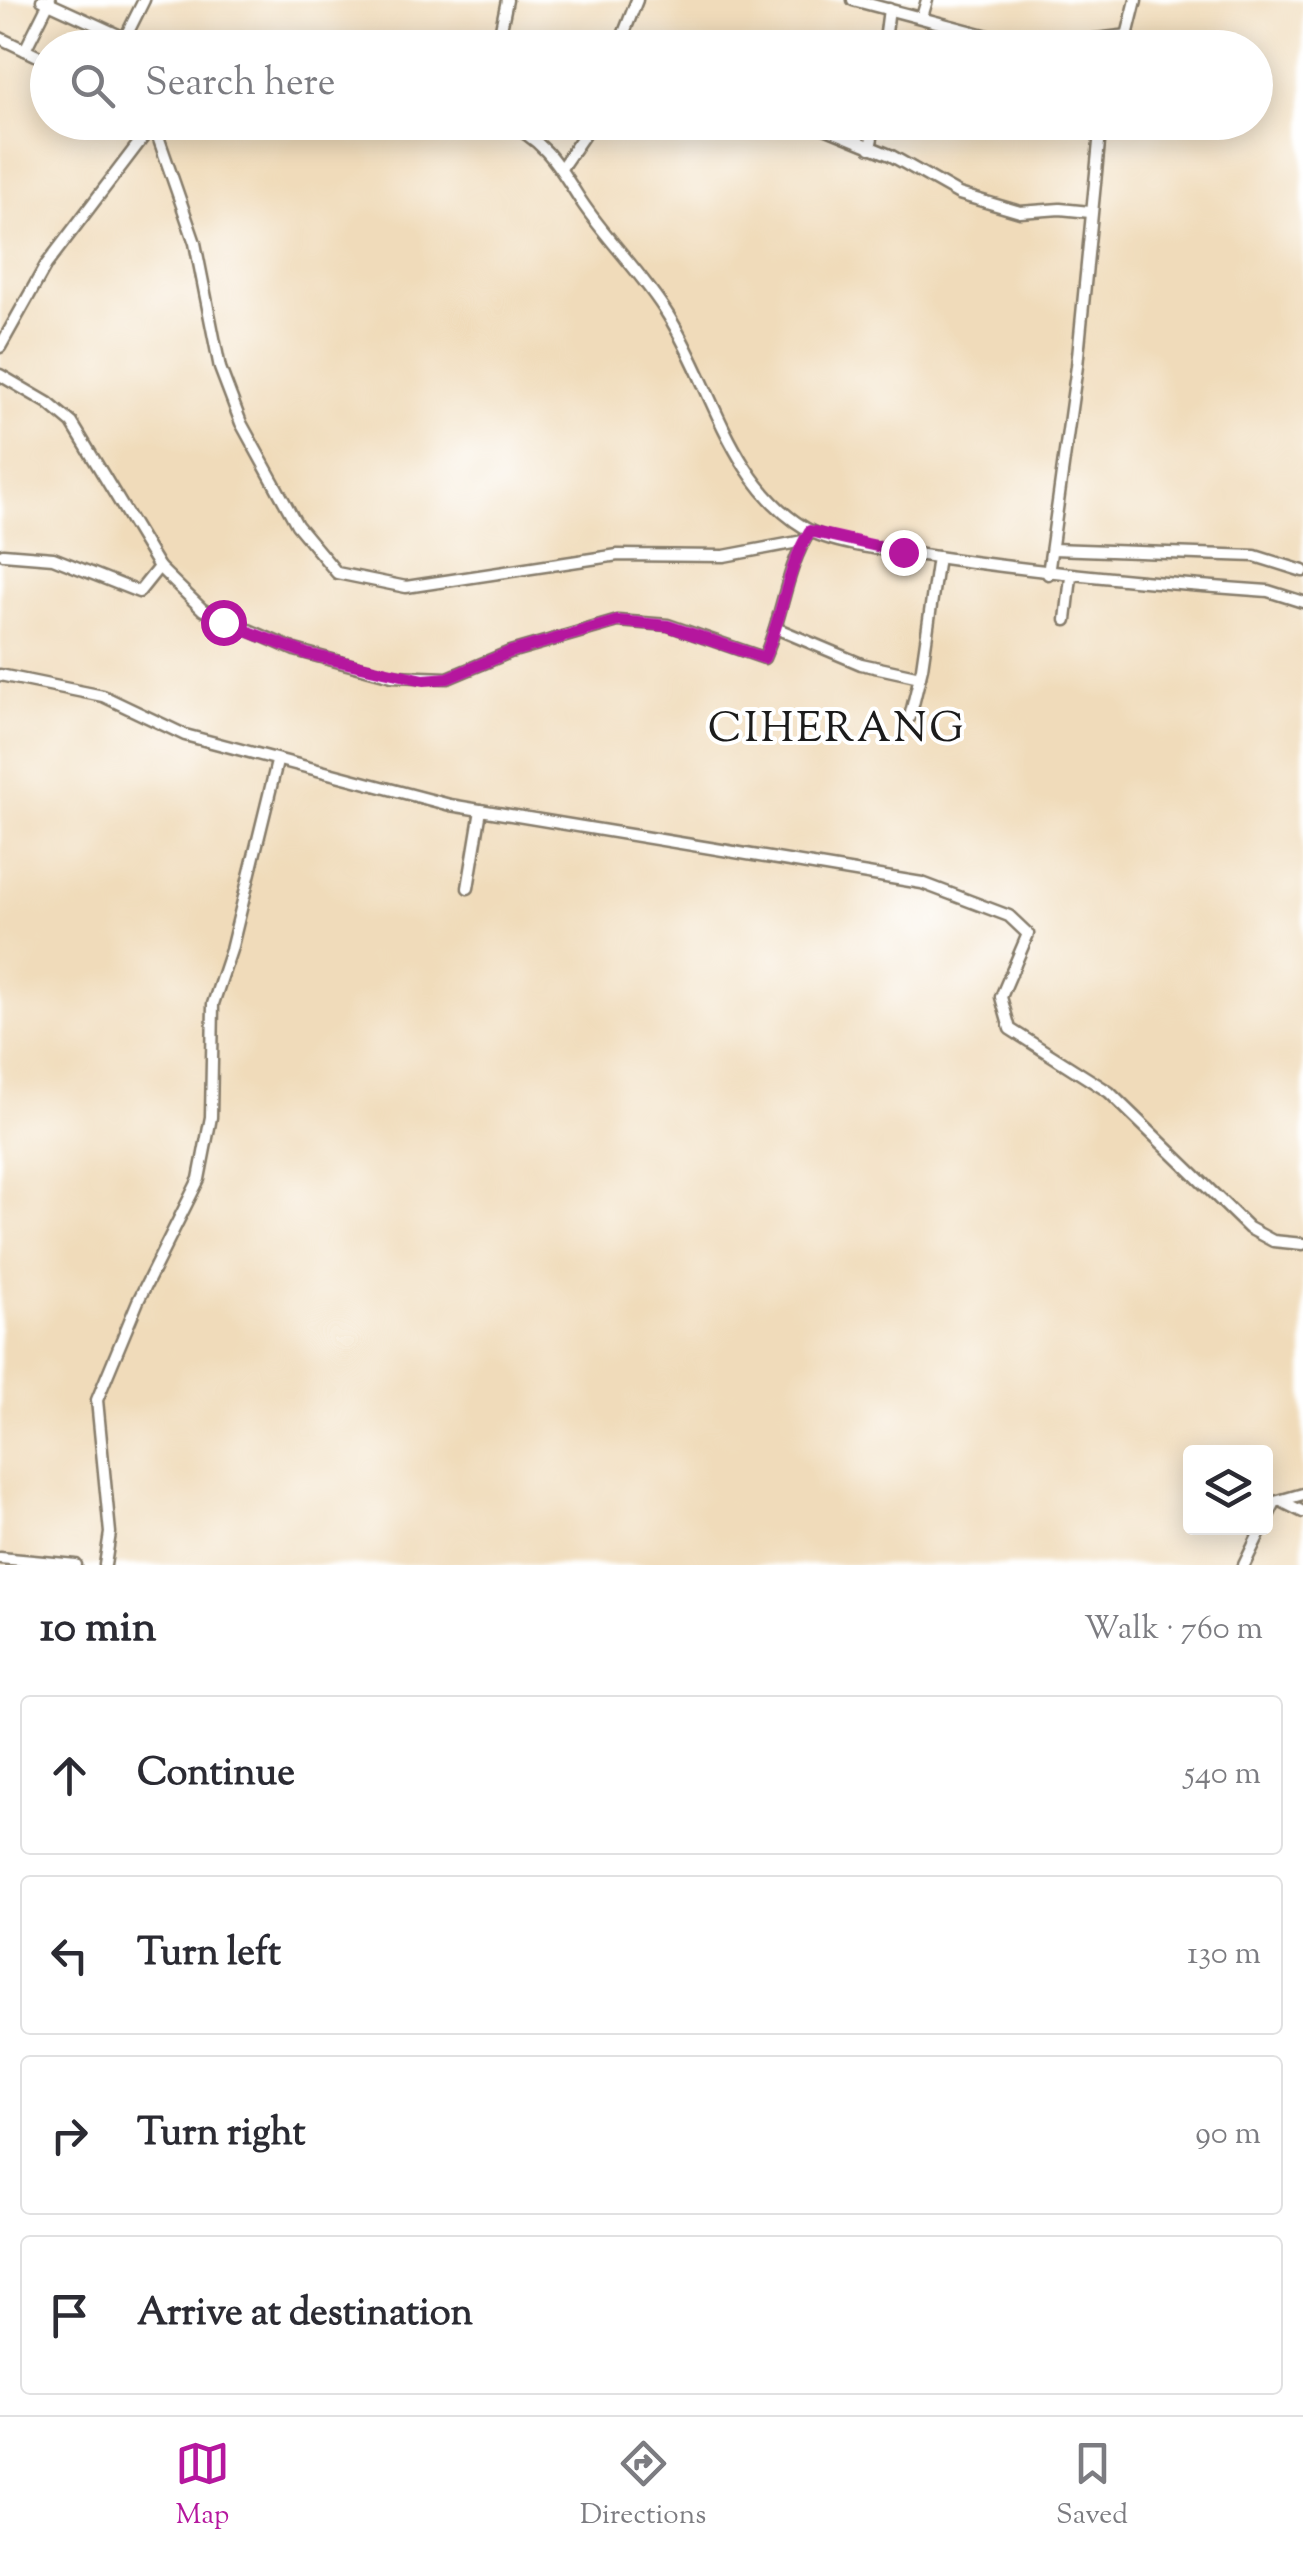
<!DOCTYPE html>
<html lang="en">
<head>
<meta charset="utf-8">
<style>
	:root { --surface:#fff; --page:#f2f2f3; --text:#2b2b33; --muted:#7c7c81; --line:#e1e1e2; --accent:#b5179e }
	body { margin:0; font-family:"Sorts Mill Goudy",serif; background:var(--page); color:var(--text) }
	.controls { position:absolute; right:30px; bottom:30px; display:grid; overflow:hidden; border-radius:10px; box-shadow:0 5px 25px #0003 }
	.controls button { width:90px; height:90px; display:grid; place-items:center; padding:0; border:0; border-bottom:2px solid var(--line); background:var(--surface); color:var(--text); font:50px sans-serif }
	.stop { position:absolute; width:30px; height:30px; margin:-22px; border:8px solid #b5179e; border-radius:50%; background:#fff }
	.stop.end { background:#b5179e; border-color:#fff; box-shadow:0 2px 10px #0008 }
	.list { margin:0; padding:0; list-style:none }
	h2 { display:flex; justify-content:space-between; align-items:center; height:130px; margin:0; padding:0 40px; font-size:42px }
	h2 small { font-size:32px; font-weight:400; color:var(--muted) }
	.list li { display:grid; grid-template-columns:65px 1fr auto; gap:30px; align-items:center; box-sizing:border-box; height:160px; margin:0 20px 20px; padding:0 20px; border:2px solid var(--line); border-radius:10px }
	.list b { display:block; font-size:38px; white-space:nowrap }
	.list em { font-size:32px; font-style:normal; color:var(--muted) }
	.icon { flex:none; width:55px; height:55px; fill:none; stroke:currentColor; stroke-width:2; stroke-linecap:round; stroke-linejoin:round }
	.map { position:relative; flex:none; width:1303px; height:1565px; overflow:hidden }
	.search { position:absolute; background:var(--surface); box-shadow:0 5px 25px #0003; left:30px; right:30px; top:30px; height:110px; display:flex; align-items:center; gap:25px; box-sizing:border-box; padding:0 35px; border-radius:55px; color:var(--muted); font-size:38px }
	.sheet { height:850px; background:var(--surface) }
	nav { display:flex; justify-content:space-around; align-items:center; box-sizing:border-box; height:140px; border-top:2px solid var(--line); background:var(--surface); font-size:28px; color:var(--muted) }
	nav a { display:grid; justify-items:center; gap:5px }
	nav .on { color:var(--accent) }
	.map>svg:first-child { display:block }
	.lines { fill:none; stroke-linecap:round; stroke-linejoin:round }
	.minor-casing { stroke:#867c6b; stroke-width:15 }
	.minor { stroke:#fff; stroke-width:10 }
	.route { stroke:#b5179e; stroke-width:12 }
	.labels { text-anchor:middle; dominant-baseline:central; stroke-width:8; stroke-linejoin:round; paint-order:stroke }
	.quarter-label { font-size:42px; letter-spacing:2.5px; fill:#1c1c1c; stroke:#fff }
</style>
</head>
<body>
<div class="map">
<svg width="1303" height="1565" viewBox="0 0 1303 1565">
	<rect width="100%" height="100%" fill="#fff"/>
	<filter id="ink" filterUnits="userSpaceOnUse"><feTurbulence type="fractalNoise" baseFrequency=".01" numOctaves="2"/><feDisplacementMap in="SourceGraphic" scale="20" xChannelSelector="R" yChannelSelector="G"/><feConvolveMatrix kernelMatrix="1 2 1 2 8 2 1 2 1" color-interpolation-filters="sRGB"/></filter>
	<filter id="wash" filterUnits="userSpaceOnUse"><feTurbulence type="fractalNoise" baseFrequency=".0048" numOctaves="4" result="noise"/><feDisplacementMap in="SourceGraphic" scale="40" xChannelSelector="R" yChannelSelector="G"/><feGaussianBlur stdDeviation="2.25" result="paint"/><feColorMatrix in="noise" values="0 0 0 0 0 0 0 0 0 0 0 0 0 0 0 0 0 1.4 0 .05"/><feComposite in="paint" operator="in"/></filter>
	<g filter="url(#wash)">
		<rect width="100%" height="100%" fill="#f0dbba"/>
	</g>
	<g filter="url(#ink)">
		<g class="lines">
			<defs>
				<g id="minor">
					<polyline points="42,0 125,38 134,48"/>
					<polyline points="853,0 1030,47 1129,35"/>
					<polyline points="922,17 927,0"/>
					<polyline points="0,38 48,61"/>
					<polyline points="125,38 144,0"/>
					<polyline points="303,48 316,48"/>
					<polyline points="497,48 507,0"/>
					<polyline points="618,48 637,0"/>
					<polyline points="884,48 889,9"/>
					<polyline points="1124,48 1136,0"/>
					<polyline points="25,50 50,0"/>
					<path d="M504 122C545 140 558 165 581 201 607 240 643 274 668 315 712 385 730 483 805 528 834 546 895 551 930 556 1043 573 1154 583 1268 591L1303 602"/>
					<polyline points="810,122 890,155 959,194 1020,212 1060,209 1090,212"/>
					<polyline points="929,122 964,135 973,122"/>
					<polyline points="154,125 195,243 220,368 241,423 297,525 337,573 406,587 618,555 724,556 803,541"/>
					<polyline points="870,148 875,122"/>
					<polyline points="562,167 593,122"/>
					<polyline points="0,347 46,265 154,123"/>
					<path d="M0 375 48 403 72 423 159 567 203 610 295 650 392 676 448 678 510 652 618 621 668 625 764 658C783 617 785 569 810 531"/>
					<polyline points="1052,549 1255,556 1303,571"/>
					<polyline points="3,554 53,558 139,592 159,567"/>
					<polyline points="1048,574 1077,366 1101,122"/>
					<polyline points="1066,620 1071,577"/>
					<polyline points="778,629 861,664 920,677"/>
					<polyline points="0,675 103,696 185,735 450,805 922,883 1009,916 1028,934 1001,997 1010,1029 1109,1092 1249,1228 1273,1241 1303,1244"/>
					<polyline points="910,717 922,668 938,557"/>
					<polyline points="468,888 481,810"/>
					<polyline points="1283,1502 1303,1512"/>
					<polyline points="1266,1520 1275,1502 1303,1494"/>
					<polyline points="0,1558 76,1565"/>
					<polyline points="105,1565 110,1533 97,1400 138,1301 199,1179 211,1117 213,1004 231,950 277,762"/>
					<polyline points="1244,1565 1262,1528"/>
				</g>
			</defs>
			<use href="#minor" class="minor-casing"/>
			<use href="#minor" class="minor"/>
		</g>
	</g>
	<g class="lines" filter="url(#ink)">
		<path class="route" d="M223 622 307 654 424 680 448 678 510 652 618 621 668 626 764 658C783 617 786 569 810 531L903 552"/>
	</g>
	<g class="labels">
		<g class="quarter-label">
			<text x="837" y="731">CIHERANG</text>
		</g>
	</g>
</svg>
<div class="controls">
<button><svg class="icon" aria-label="layers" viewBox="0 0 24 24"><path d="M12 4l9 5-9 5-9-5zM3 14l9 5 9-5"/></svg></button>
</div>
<div class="stop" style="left:223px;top:622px"></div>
<div class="stop end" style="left:903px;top:552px"></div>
<div class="search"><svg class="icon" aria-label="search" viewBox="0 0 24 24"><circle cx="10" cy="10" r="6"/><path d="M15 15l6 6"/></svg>Search here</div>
</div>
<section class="sheet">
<h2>10 min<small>Walk · 760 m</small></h2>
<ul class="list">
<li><svg class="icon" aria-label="ahead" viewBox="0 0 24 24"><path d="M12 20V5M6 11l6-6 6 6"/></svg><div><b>Continue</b></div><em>540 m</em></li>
<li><svg class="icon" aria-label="left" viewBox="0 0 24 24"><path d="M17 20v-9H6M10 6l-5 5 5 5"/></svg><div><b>Turn left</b></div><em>130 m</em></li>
<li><svg class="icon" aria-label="right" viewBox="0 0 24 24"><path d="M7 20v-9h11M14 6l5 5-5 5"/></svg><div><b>Turn right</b></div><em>90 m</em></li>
<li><svg class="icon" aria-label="arrive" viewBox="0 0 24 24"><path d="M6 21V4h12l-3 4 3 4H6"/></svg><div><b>Arrive at destination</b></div></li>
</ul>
</section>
<nav>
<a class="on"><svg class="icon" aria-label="map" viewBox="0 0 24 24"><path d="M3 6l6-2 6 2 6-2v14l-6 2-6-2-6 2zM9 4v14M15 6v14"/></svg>Map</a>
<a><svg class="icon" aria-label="directions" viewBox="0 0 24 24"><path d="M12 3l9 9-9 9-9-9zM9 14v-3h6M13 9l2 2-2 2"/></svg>Directions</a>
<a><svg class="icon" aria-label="saved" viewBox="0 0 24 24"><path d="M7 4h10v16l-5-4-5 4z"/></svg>Saved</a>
</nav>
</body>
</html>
